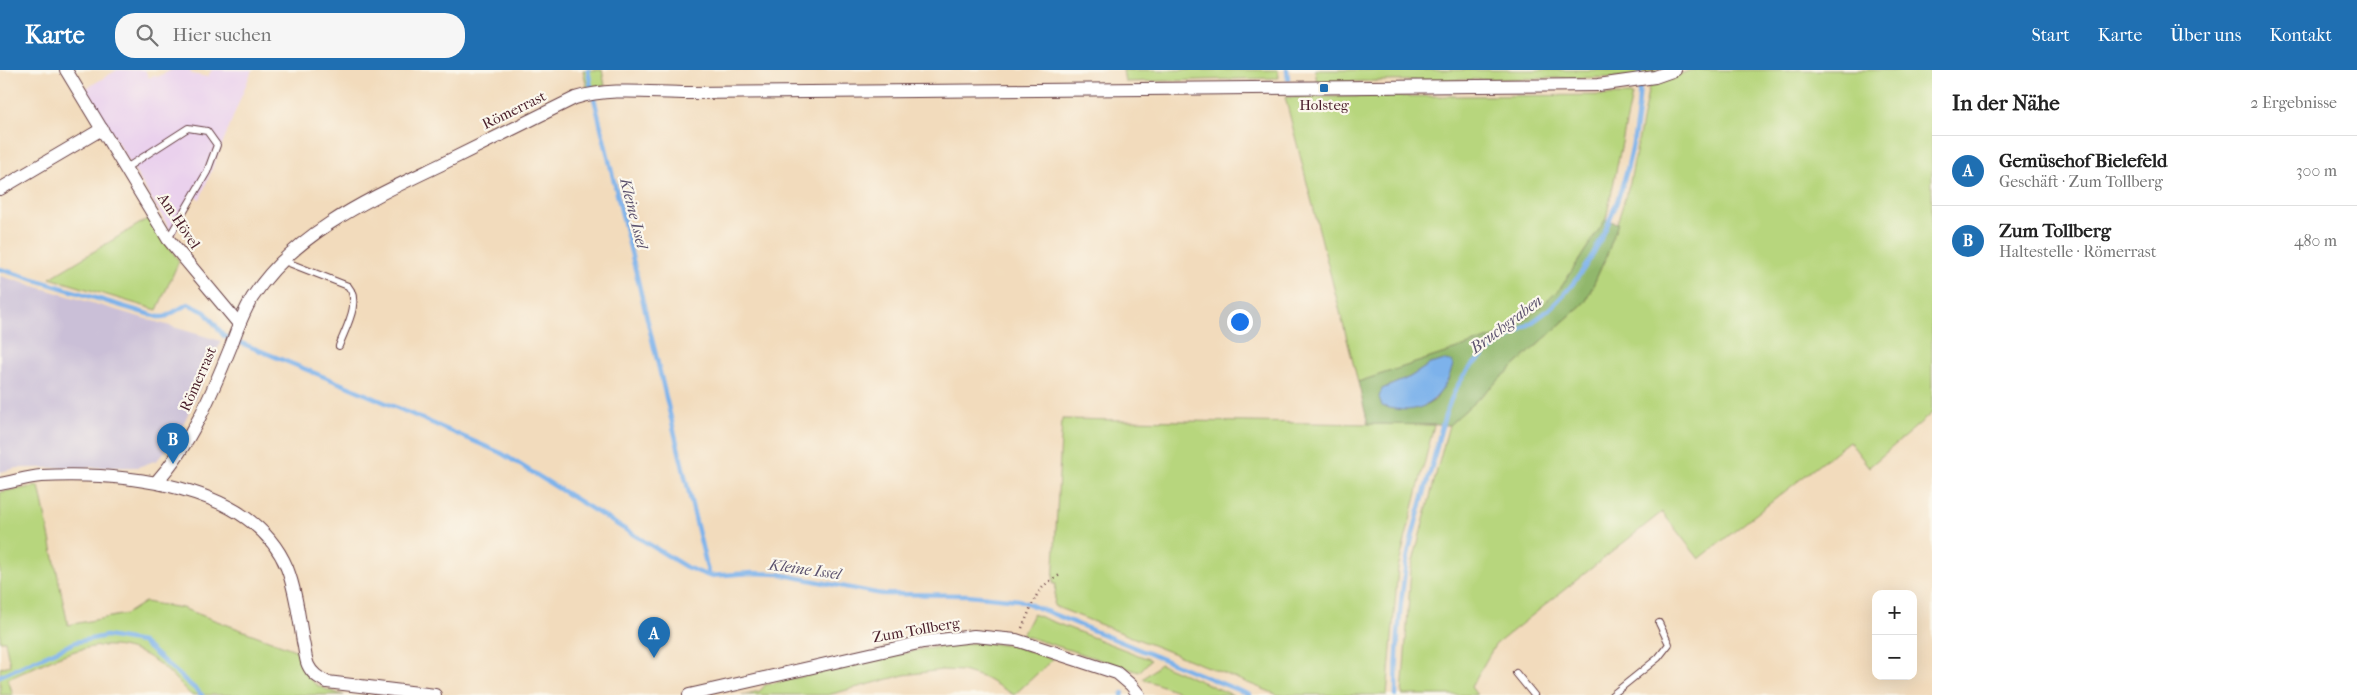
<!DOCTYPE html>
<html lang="de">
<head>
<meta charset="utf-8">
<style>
	:root { --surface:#fff; --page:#f6f6f6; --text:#222; --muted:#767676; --line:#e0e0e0; --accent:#1f6fb2 }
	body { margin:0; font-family:"IM FELL French Canon",serif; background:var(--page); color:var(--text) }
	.controls { position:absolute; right:15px; bottom:15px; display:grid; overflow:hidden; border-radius:10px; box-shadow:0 5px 20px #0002 }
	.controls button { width:45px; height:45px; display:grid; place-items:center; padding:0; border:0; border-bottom:1px solid var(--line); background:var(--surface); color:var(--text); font:25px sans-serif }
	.you { position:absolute; left:1239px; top:251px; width:18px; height:18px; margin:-12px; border:4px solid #fff; border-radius:50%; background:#1a73e8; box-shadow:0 0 0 8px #1a73e833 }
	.badge { display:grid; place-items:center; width:32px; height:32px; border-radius:50%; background:var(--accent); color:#fff; font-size:16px; font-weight:700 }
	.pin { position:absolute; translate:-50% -41px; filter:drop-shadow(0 1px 2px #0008) }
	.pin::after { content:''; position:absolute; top:26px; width:18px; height:15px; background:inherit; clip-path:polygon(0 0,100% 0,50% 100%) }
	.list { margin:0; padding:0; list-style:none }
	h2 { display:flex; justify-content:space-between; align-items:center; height:65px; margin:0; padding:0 20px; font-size:21px }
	h2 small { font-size:16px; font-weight:400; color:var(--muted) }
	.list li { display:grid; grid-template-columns:32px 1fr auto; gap:15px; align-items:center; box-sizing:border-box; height:70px; padding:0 20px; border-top:1px solid var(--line) }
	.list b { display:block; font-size:19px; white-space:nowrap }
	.list p { margin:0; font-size:16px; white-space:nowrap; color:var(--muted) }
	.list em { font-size:16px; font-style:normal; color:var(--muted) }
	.icon { flex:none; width:28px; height:28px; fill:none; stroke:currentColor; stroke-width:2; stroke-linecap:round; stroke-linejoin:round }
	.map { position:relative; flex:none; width:1932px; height:625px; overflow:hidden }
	header { display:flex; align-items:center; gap:30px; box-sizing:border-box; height:70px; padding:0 25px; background:var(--accent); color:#fff }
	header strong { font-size:24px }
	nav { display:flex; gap:28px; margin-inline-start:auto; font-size:18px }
	.search { width:350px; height:45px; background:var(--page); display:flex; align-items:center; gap:12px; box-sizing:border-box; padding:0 18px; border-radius:20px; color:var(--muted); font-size:19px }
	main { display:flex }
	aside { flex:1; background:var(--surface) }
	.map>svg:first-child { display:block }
	.built { fill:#ead1ed }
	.industrial { fill:#cabfd7 }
	.green { fill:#b7d67d; stroke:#807a54 }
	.forest { fill:#91b76c; stroke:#6e6b4c; fill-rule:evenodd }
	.water { fill:#7db2eb; stroke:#64688b }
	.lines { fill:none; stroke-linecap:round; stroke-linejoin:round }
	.stream { stroke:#7db2eb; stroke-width:4.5 }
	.lane-casing { stroke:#633b41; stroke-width:8 }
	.street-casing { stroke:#633b41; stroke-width:14 }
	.path { stroke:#633b41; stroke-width:2.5; stroke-dasharray:1 4; stroke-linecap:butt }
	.lane { stroke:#fff; stroke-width:6 }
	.street { stroke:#fff; stroke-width:12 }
	.poi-dot { fill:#1f6fb2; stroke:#fbf7ec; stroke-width:2 }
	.labels { text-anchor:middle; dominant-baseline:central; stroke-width:4.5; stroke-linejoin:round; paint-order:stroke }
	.poi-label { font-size:15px; fill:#4a1f2b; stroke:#fbf7ec }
	.street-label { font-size:15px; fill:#4a1f2b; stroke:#fbf7ec }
	.water-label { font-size:16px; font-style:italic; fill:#5c526e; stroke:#fbf7ec }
</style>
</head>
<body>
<header>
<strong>Karte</strong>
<div class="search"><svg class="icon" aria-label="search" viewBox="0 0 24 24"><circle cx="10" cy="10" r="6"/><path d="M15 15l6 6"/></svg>Hier suchen</div>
<nav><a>Start</a><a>Karte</a><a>Über uns</a><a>Kontakt</a></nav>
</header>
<main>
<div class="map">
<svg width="1932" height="625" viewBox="0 0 1932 625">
	<rect width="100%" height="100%" fill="#fbf7ec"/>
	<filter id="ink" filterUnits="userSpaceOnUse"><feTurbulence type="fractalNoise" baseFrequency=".02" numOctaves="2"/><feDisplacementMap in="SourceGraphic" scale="10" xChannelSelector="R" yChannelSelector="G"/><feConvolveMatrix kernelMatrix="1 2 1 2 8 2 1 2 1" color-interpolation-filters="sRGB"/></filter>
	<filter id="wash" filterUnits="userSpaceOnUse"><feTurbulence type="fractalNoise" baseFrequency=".0096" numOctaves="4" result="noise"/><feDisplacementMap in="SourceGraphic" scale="20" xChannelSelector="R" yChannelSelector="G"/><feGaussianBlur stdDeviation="1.12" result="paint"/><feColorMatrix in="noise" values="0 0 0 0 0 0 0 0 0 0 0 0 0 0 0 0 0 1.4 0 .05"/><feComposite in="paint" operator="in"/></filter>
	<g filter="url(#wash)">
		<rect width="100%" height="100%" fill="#f2dbbc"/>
		<polygon class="built" points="117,0 145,0 149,8 154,5 157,7 172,0 189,0 192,4 207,7 212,0 252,0 200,129 190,125 174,166 85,19"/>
		<polygon class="industrial" points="0,206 221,271 183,355 172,374 157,390 138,397 17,398 0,402"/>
		<g class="green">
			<polygon points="583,0 602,0 605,16 587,17"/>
			<polygon points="1123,0 1278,0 1279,8 1125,12"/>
			<polygon points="1315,0 1666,0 1642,7 1317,12"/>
			<polygon points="1691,0 1932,0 1932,343 1869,397 1849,371 1699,489 1662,442 1495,575 1471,617 1477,625 1402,625 1411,499 1449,355 1586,231 1608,182 1630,112 1649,16"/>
			<polygon points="1632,25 1606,149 1562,216 1541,237 1508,262 1358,312 1285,27"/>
			<polygon points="149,148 179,191 157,240 50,208"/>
			<polygon points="1062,349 1434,355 1398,498 1387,625 1278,625 1054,536 1056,514 1053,514"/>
			<path d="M39 416 68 555 126 544 145 532 182 538 298 581C306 613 313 616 344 625H191C179 614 169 600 155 591 105 557 57 588 8 609L13 625H0V598L10 595 5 571H0V422Z"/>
			<polygon points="1033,544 1151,590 1139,602 1022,565"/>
			<polygon points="980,572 1013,576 1053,589 1014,625 985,608 963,601 942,600 904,605 828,625 742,625 760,621 765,615 923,579"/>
			<polygon points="1160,594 1233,625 1188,625 1143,609"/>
		</g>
		<path class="forest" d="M1605 150 1618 153 1608 182 1586 231 1449 355 1368 354 1358 312 1508 262 1541 237 1562 216ZM1439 293 1450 307 1435 330 1425 336 1382 319 1410 307 1430 294Z"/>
		<path class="water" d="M1445 290 1451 291 1453 295C1442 332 1420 348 1382 336L1379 327 1382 319 1410 307 1430 294Z"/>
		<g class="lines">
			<g class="stream">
				<polyline points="588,0 591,17"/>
				<polyline points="1287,0 1288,9"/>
				<polyline points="594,28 709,506 752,503 779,504 881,524 968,525 1019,530 1250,625"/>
				<polyline points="0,199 158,247 165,247 188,234 205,242 224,266 349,317 501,383 686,497 709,506"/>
				<polyline points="0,606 76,572 106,566 142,572 202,625"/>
				<polyline points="1122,625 1123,623"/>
				<path d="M1396 625C1396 584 1399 542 1405 501 1410 467 1422 432 1431 399 1440 366 1445 332 1465 304 1486 276 1522 263 1548 240 1611 184 1640 82 1640 0"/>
			</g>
		</g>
	</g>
	<g filter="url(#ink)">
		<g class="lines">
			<defs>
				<g id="lane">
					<polyline points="126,98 188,58 207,61 217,75 207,102 168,169"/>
					<path d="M284 191 348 216C362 232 345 259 339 276"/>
					<polyline points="1516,603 1534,625"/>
					<polyline points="1612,625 1658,588 1669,574 1659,553"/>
				</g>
				<g id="street">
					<polyline points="66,0 168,169 239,254"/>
					<polyline points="0,119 102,59"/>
					<path d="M157 411C191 374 212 323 231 276 237 259 243 243 252 228 295 161 374 127 442 94 486 72 531 50 575 28 611 17 651 23 689 23L1598 15 1655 7 1675 0"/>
					<path d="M0 414C13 412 28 407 41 406 120 402 252 413 287 498 296 521 299 548 303 572 305 579 305 588 308 595 312 604 319 608 327 612L435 625"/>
					<polyline points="689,625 923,572 974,566 1016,570 1117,603 1131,615 1139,625"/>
				</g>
			</defs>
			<use href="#lane" class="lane-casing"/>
			<use href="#street" class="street-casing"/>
			<path class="path" d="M1022 558C1034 533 1034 518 1060 505"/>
			<use href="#lane" class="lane"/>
			<use href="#street" class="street"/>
		</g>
	</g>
	<rect class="poi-dot" x="1319" y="13" width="10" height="10" rx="2.5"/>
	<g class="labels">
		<g class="poi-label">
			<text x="1324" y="35">Holsteg</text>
		</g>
		<g class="street-label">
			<text transform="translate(514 40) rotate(-26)">Römerrast</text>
			<text transform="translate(179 151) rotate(56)">Am Hövel</text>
			<text transform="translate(198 309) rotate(-66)">Römerrast</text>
			<text transform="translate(916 560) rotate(-10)">Zum Tollberg</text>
		</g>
		<g class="water-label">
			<text transform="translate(634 143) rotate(76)">Kleine Issel</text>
			<text transform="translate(1506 254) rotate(-37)">Bruchgraben</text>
			<text transform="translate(805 499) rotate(8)">Kleine Issel</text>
		</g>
	</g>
</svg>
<div class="controls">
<button>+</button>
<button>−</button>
</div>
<div class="you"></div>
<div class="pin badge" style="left:654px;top:588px">A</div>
<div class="pin badge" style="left:173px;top:394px">B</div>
</div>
<aside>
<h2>In der Nähe<small>2 Ergebnisse</small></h2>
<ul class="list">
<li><span class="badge">A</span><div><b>Gemüsehof Bielefeld</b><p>Geschäft · Zum Tollberg</p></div><em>300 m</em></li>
<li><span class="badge">B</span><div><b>Zum Tollberg</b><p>Haltestelle · Römerrast</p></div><em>480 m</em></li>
</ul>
</aside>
</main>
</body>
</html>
